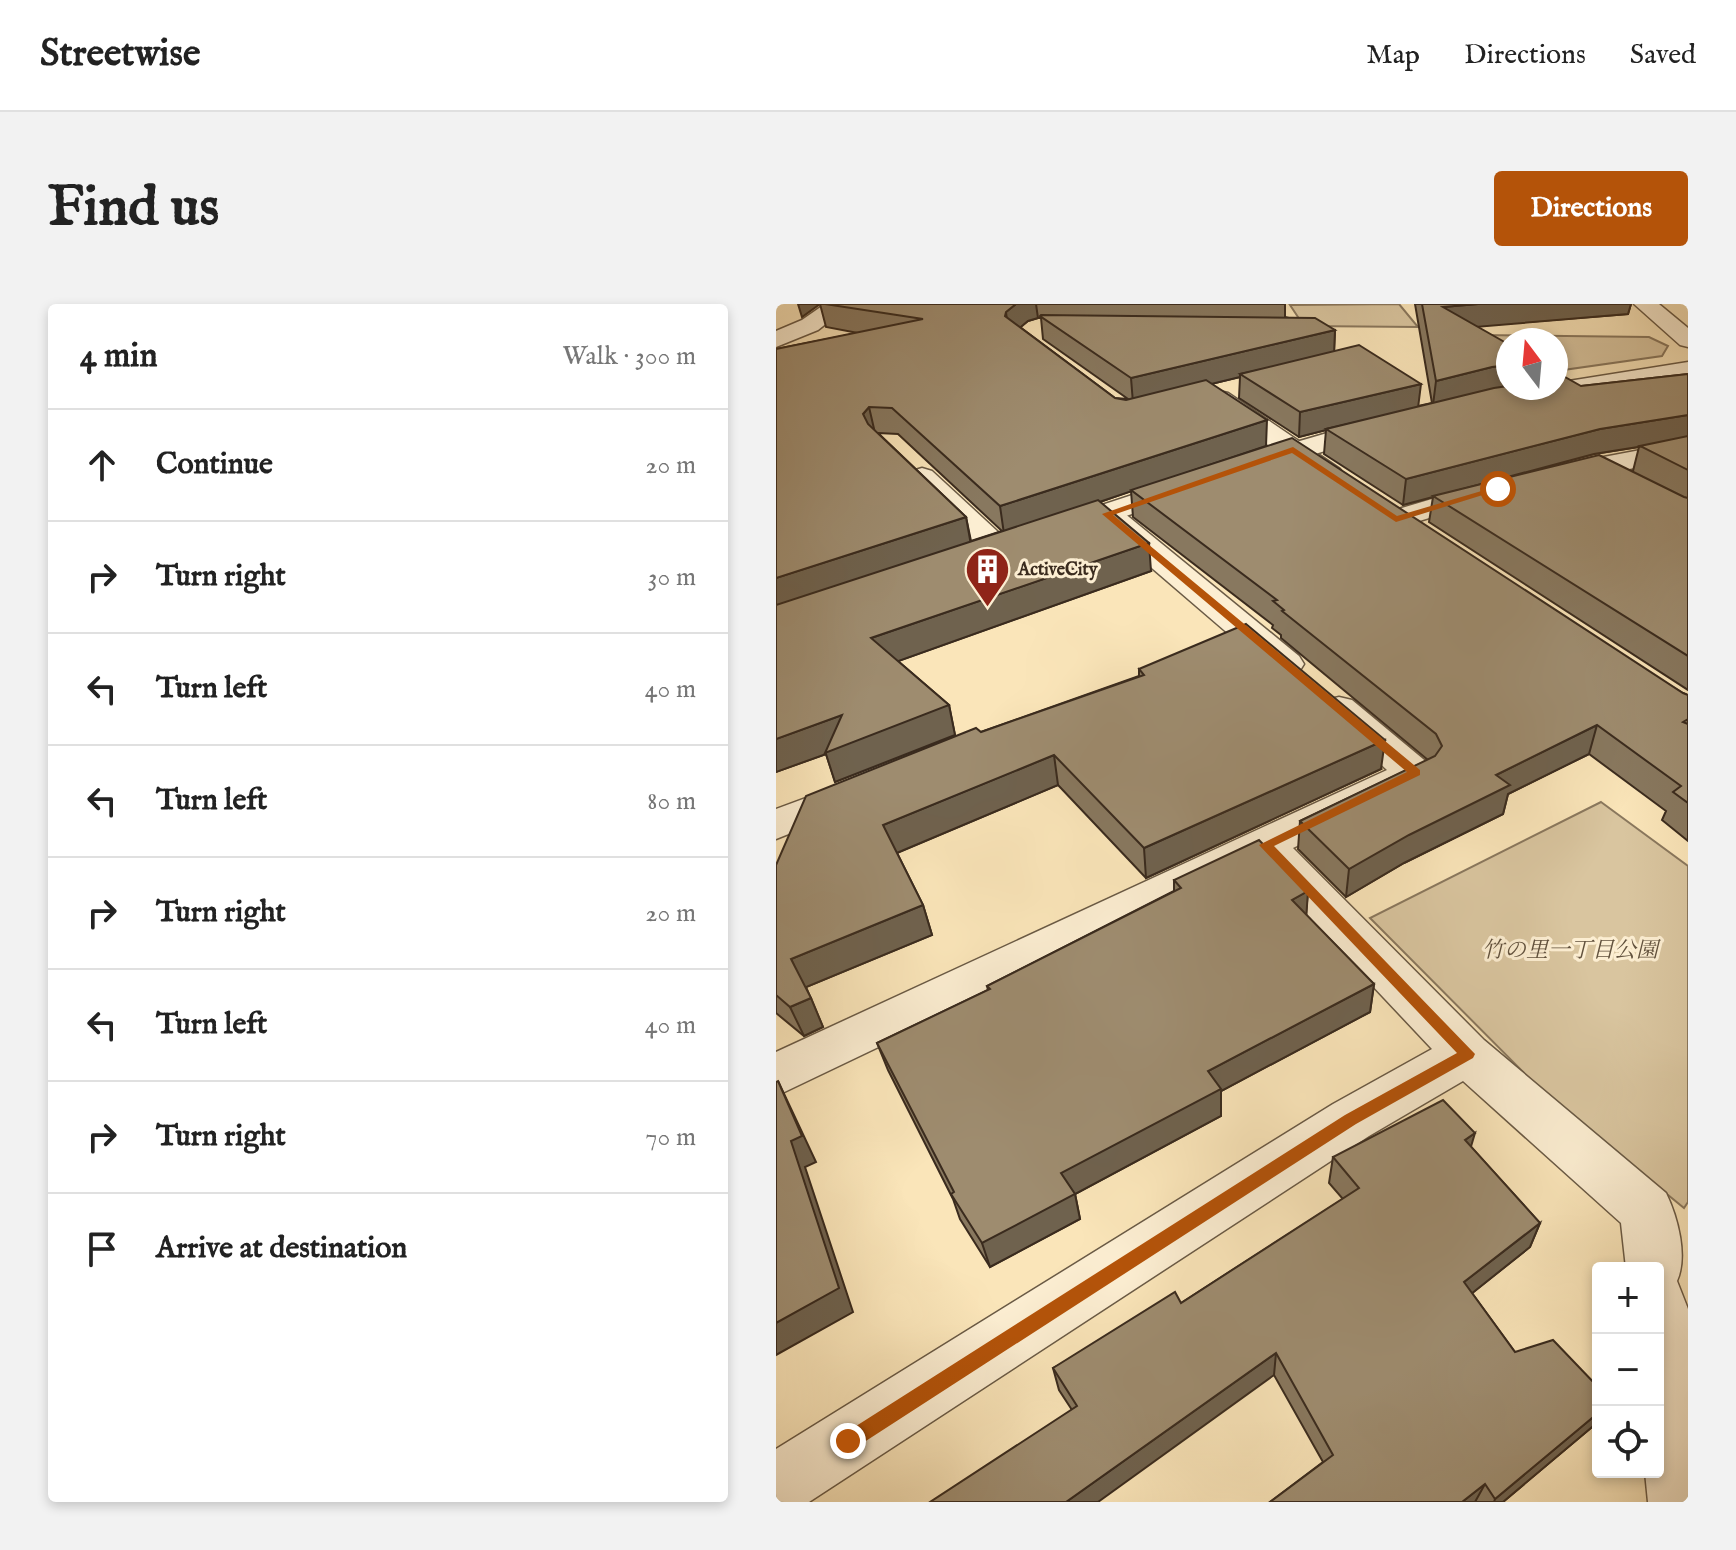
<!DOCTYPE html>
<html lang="en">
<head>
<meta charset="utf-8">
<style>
	:root { --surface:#fff; --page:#f2f2f2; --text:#222; --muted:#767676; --line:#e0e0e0; --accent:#b45309 }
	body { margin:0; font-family:"IM FELL English","Noto Serif JP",serif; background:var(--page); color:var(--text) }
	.controls { position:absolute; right:24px; bottom:24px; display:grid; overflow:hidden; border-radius:8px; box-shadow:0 4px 12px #0003 }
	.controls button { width:72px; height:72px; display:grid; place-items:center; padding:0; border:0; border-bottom:2px solid var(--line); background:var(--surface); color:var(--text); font:40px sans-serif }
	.compass { position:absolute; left:720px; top:24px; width:72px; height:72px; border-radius:50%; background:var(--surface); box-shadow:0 4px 12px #0003; rotate:344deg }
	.stop { position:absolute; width:24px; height:24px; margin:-18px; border:6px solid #b45309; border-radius:50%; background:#fff }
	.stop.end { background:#b45309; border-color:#fff; box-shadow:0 2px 8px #0008 }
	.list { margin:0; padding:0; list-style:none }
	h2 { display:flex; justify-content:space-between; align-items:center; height:104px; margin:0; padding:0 32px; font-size:34px }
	h2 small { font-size:26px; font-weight:400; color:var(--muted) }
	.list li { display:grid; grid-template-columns:52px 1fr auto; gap:24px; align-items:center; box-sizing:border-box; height:112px; padding:0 32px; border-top:2px solid var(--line) }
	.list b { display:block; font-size:30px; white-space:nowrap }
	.list em { font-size:26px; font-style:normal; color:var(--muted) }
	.icon { flex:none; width:44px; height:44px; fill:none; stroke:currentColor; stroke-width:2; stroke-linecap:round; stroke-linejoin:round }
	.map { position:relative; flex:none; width:912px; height:1198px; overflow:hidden; border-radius:8px }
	header { display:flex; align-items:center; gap:48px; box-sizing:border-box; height:112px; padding:0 40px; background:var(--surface); border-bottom:2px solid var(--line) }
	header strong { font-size:38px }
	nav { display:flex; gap:44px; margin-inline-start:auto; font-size:28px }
	.intro { display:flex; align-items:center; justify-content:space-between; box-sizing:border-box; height:192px; padding:0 48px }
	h1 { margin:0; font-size:56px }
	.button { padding:20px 36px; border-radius:8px; background:var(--accent); color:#fff; font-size:28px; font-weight:700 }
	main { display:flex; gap:48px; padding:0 48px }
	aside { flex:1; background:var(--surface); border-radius:8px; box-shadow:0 4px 12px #0003 }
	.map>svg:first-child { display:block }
	.green { fill:#d9c59f; stroke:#8a785e; stroke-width:2 }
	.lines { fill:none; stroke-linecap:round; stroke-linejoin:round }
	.minor-casing { stroke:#6a5a45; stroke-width:3 }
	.tertiary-casing { stroke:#6a5a45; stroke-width:3 }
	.minor { fill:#fceed2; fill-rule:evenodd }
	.tertiary { fill:#fceed2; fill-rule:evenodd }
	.wall { fill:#88785f; stroke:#3a2b1e; stroke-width:2; fill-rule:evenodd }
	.shaded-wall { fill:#6f624e; stroke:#3a2b1e; stroke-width:2 }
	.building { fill:#9e8c6f; stroke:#3a2b1e; stroke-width:2 }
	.route { fill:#b45309 }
	.labels { text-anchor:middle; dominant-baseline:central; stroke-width:6; stroke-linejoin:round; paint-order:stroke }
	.far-poi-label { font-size:18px; font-weight:bold; fill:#3a2b1e; stroke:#fceed2; text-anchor:start }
	.park-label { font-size:22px; font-style:italic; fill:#62523e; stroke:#fceed2 }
</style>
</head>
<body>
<header>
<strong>Streetwise</strong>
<nav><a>Map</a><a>Directions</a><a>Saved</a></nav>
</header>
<div class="intro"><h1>Find us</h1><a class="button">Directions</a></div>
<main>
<aside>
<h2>4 min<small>Walk · 300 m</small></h2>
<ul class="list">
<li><svg class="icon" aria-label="ahead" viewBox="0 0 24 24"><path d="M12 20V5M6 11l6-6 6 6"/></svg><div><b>Continue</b></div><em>20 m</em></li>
<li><svg class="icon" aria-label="right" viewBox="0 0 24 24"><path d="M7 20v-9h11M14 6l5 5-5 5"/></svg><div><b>Turn right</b></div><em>30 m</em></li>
<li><svg class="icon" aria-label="left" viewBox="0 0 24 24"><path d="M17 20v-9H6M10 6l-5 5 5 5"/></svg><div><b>Turn left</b></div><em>40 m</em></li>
<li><svg class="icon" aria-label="left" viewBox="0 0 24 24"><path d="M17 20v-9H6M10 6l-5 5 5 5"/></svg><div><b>Turn left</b></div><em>80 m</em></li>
<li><svg class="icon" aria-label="right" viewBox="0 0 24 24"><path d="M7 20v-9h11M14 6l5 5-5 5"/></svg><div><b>Turn right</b></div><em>20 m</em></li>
<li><svg class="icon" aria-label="left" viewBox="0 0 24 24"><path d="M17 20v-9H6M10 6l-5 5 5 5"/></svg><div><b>Turn left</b></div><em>40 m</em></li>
<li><svg class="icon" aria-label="right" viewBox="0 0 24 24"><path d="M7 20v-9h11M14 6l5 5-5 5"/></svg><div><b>Turn right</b></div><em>70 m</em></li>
<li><svg class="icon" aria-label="arrive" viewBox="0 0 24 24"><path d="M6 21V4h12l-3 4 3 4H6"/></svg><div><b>Arrive at destination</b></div></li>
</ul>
</aside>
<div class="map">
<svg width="912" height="1198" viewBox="0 0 912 1198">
	<rect width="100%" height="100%" fill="#fae5b9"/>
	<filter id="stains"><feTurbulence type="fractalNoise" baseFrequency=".0025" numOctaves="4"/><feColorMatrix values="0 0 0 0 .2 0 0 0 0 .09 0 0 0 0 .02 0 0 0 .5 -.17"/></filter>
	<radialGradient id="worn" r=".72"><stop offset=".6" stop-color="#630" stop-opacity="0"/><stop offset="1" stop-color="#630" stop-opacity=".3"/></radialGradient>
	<g class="green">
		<polygon points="623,0 642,23 528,22 514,1"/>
		<polygon points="698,31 873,33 892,42 886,52 780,67 780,36 732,36 732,57"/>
		<polygon points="825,498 912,562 912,898 908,904 772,793 594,614"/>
	</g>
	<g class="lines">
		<defs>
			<g id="minor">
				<polygon points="858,0 883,0 912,24 912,43 904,41"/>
				<polygon points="443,87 452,89 564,165 568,171 564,177 554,180 544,177 434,101 430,95 434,89"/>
				<polygon points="912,137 912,153 780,180 770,177 766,171 770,165 780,162"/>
				<polygon points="146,164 156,167 234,239 239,246 234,253 223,255 212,253 136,179 132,173 136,167"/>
				<polygon points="713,178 723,181 728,187 723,193 620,224 609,221 605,215 609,209"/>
				<polygon points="331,201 342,204 523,352 528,360 523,368 510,371 497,368 320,216 316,210 320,204"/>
				<path d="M563 393 576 396 653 460 659 469 653 478 517 544 708 736 890 889C902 914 912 952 901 977L912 1005V1198H872L869 1168H882V964H850L845 919 687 777 593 832 33 1198H0V1145L557 800 656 745 483 561 0 792V748L611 466 544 404 550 396Z"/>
				<polygon points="76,477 90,481 96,490 90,499 0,535 0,505"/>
			</g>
			<g id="tertiary">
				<polygon points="49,0 75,0 42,26 0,43 0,27 26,16"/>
				<polygon points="912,58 912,74 743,100 734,98 730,92 734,86 780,84 780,79"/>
				<polygon points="606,113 616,115 620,121 616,127 472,170 462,167 458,161 462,155"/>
				<polygon points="411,173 421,176 426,182 421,188 279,236 268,234 264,227 268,220"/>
			</g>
		</defs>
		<use href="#minor" class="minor-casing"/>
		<use href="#tertiary" class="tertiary-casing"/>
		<use href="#minor" class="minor"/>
		<use href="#tertiary" class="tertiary"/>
	</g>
	<g class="wall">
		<path d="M44 0H509V13L559 26 558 48 642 102 656 99 639 0H855L852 10 701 22 732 84 805 82 912 70V386L653 218 657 193 627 201 548 150 550 126 523 133 463 94 464 73 435 80 490 142 907 389 912 391V537L886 516 890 507 813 450 732 490 727 510 628 559 570 593 522 545 524 517 652 456 505 334V331L496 324 497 321 357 213 355 187 324 198 375 267 122 357 173 401 179 431 59 478 50 450 0 468V45L82 29 50 23ZM262 14H265L267 35 352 95 339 94 244 23 252 17ZM102 129 122 130 226 227 195 237 190 213ZM863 143 857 167 710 179 818 150Z"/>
		<polygon points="363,365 605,465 370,574 282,481 121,549 147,601 156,631 30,683 47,723 28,732 0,709 0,561 205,428 363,372"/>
		<polygon points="398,576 532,587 530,611 598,680 594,708 445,787 445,812 299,890 304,915 214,963 184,915 177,895 112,766 101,739 212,686 211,682 398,587"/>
		<polygon points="695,843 764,919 754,943 696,989 739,1048 822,1118 727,1198 494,1198 547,1158 498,1071 296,1106 283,1086 277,1064 405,999 567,895 553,879 557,853"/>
	</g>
	<g class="shaded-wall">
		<polygon points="22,0 44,0 26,13"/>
		<polygon points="240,0 260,0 262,14 252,17 233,33 230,8"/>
		<polygon points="702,0 855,0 852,10 664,26 667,3"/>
		<polygon points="559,26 558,50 464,70 464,73 357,99 355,74"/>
		<polygon points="732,61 732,84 657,101 660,77 716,63"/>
		<polygon points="645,80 642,104 550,125 550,126 523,133 524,108"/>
		<polygon points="93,103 99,129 94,136 87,110"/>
		<polygon points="912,111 912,135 818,150 627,201 630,175 824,125"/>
		<polygon points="491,116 490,142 228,230 224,202"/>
		<polygon points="190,213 195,241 0,306 0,274"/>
		<polygon points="373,239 375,267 103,364 95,334"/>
		<polygon points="173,401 179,431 59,478 50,450 0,468 0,435 66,411"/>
		<polygon points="821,421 813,450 732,490 727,510 628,559 570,593 573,565 720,471"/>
		<polygon points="609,436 605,465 370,574 368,544"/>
		<polygon points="278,451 282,481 116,551 107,521"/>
		<polygon points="532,587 530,616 516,596"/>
		<polygon points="147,601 156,631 28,684 15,655"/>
		<polygon points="598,680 594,708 445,787 445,812 299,890 304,915 214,963 206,939 285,869 432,767"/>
		<polygon points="35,694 47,723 28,732 14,703"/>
		<polygon points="2,777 40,858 29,863 77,1008 0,1051 0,1019 15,837"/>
		<polygon points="699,829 691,856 689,836"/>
		<polygon points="764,919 754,943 680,1002 688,978"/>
		<polygon points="500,1049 498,1071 322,1198 290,1198"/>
		<polygon points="822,1109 822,1118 727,1198 718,1198 719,1195"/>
		<polygon points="709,1180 699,1198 686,1198"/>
	</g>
	<g class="building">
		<polygon points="49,0 240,0 230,8 229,12 339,94 350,96 430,76 491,116 224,202 116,104 93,103 87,110 92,120 190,213 0,274 0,45 147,15"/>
		<polygon points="646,0 702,0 667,3 732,40 732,61 716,63 660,77"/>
		<polygon points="265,11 539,14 559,26 355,74 264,12"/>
		<polygon points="583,41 645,80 524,108 464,70"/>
		<polygon points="912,70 912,111 824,125 630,175 550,125 718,84 732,82 732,84 780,84 780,75 789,73 805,82"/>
		<polygon points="912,132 912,166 864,142"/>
		<polygon points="516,134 907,389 912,391 912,415 907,418 912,420 912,499 897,488 905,482 821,421 720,471 734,481 633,531 573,565 524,517 659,452 666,442 660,430 506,307 508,306 497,297 501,296 355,186"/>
		<polygon points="823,151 908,193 912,194 912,352 657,192"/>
		<polygon points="322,196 373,239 95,334 173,401 49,449 66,411 0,435 0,301"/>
		<polygon points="470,320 609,436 368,544 278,451 107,521 147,601 15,655 35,694 14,703 0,691 0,561 30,492 200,424 205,428 368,371 363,365"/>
		<polygon points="483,536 532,587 516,596 598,680 432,767 445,785 285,869 299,890 206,939 175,890 178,888 101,739 214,685 211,682 405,584 398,576"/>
		<polygon points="2,777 26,832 15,837 63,984 0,1019 0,778"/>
		<polygon points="667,796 699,829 689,836 764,919 688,978 739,1048 777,1036 822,1083 822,1109 719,1195 709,1180 686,1198 494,1198 557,1151 500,1049 290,1198 154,1198 301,1102 277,1064 399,988 405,999 583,884 557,853"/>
	</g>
	<polygon class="route" points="517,143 621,212 719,183 726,185 620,218 516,149 337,211 644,466 644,471 498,542 699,750 697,754 580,820 79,1144 72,1147 66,1144 63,1137 66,1131 569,811 681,749 483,541 631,468 326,210"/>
	<defs>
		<symbol id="building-pin" viewBox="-11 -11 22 30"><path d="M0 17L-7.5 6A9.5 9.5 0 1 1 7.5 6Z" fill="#8f2418" stroke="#fceed2"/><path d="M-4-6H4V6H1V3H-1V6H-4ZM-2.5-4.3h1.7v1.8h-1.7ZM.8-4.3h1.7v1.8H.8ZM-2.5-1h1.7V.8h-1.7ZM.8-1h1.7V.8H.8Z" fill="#fff"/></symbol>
	</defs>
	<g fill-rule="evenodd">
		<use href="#building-pin" x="186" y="240" width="51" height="69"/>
	</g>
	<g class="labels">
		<g class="far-poi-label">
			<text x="242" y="266">ActiveCity</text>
		</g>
		<g class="park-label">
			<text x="794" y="647">竹の里一丁目公園</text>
		</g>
	</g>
	<rect width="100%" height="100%" filter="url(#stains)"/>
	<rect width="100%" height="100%" fill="url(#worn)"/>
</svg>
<div class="controls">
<button>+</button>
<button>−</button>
<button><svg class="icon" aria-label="locate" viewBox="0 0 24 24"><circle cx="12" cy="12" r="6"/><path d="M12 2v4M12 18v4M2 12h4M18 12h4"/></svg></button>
</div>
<svg class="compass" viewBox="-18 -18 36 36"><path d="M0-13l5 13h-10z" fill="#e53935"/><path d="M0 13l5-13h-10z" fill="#767676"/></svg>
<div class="stop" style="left:722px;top:185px"></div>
<div class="stop end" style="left:72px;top:1137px"></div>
</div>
</main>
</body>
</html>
